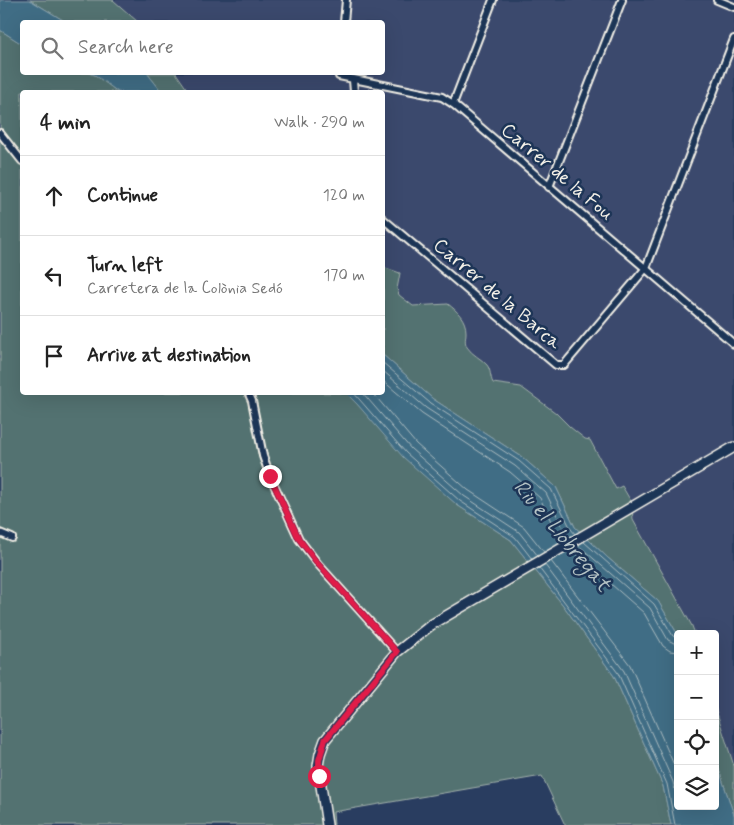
<!DOCTYPE html>
<html lang="en">
<head>
<meta charset="utf-8">
<style>
	:root { --surface:#fff; --page:#f6f6f6; --text:#222; --muted:#767676; --line:#e0e0e0 }
	body { margin:0; font-family:Mynerve,sans-serif; background:var(--page); color:var(--text) }
	.controls { position:absolute; right:15px; bottom:15px; display:grid; overflow:hidden; border-radius:5px; box-shadow:0 5px 20px #0002 }
	.controls button { width:45px; height:45px; display:grid; place-items:center; padding:0; border:0; border-bottom:1px solid var(--line); background:var(--surface); color:var(--text); font:25px sans-serif }
	.stop { position:absolute; width:15px; height:15px; margin:-11px; border:4px solid #e11d48; border-radius:50%; background:#fff }
	.stop.end { background:#e11d48; border-color:#fff; box-shadow:0 1px 5px #0008 }
	.list { margin:0; padding:0; list-style:none }
	h2 { display:flex; justify-content:space-between; align-items:center; height:65px; margin:0; padding:0 20px; font-size:21px }
	h2 small { font-size:16px; font-weight:400; color:var(--muted) }
	.list li { display:grid; grid-template-columns:32px 1fr auto; gap:15px; align-items:center; box-sizing:border-box; height:80px; padding:0 20px; border-top:1px solid var(--line) }
	.list b { display:block; font-size:19px; white-space:nowrap }
	.list p { margin:0; font-size:16px; white-space:nowrap; color:var(--muted) }
	.list em { font-size:16px; font-style:normal; color:var(--muted) }
	.icon { flex:none; width:28px; height:28px; fill:none; stroke:currentColor; stroke-width:2; stroke-linecap:round; stroke-linejoin:round }
	.map { position:relative; flex:none; width:734px; height:825px; overflow:hidden }
	.search { position:absolute; background:var(--surface); box-shadow:0 5px 20px #0002; left:20px; top:20px; width:365px; height:55px; display:flex; align-items:center; gap:12px; box-sizing:border-box; padding:0 18px; border-radius:5px; color:var(--muted); font-size:19px }
	.panel { position:absolute; background:var(--surface); box-shadow:0 5px 20px #0002; left:20px; top:90px; width:365px; height:305px; border-radius:5px }
	.map>svg:first-child { display:block }
	.built { fill:#3b4a6d }
	.green { fill:#537271; stroke:#a4b2ac }
	.water { fill:#406d85; stroke:#88a2ad }
	.lines { fill:none; stroke-linecap:round; stroke-linejoin:round }
	.shore { stroke:#acbcc0; stroke-width:1 }
	.minor-casing { stroke:#f4f1e8; stroke-width:10 }
	.secondary-casing { stroke:#f4f1e8; stroke-width:12 }
	.minor { stroke:#1d3557; stroke-width:6 }
	.secondary { stroke:#1d3557; stroke-width:9 }
	.route { stroke:#e11d48; stroke-width:6 }
	.labels { text-anchor:middle; dominant-baseline:central; stroke-width:5; stroke-linejoin:round; paint-order:stroke }
	.street-label { font-size:20px; fill:#f4f1e8; stroke:#1d3557 }
	.water-label { font-size:21px; font-style:italic; fill:#b5c3c5; stroke:#1d3557 }
</style>
</head>
<body>
<div class="map">
<svg width="734" height="825" viewBox="0 0 734 825">
	<rect width="100%" height="100%" fill="#293d60"/>
	<filter id="ink" filterUnits="userSpaceOnUse"><feTurbulence type="fractalNoise" baseFrequency=".02" numOctaves="2"/><feDisplacementMap in="SourceGraphic" scale="10" xChannelSelector="R" yChannelSelector="G"/><feConvolveMatrix kernelMatrix="1 2 1 2 8 2 1 2 1" color-interpolation-filters="sRGB"/></filter>
	<g filter="url(#ink)">
		<polygon class="built" points="113,0 734,0 734,766 715,707 715,634 695,634 692,626 633,520 632,503 623,486 616,489 590,440 585,439 570,427 556,413 522,387 493,383 489,368 485,363 470,351 466,344 464,337 447,304 413,306 399,295 397,289 400,273 383,267 382,92 189,92 176,73 382,72 382,22 138,22"/>
		<g class="green">
			<polygon points="30,0 113,0 138,22 66,22"/>
			<polygon points="0,30 22,44 22,72 88,73 95,75 118,92 22,92 22,392 346,393 457,505 511,540 563,605 614,676 663,786 671,825 565,825 542,776 333,812 334,825 0,825"/>
			<polygon points="147,73 176,73 189,92 162,92"/>
			<path d="M383 267 400 273 397 289 399 295 413 306 448 304C457 311 466 319 466 332 466 338 464 341 467 347 472 355 481 358 487 365 491 370 490 377 493 383L521 387 556 413 570 427 585 439 590 440 616 489 622 486 632 503 633 520 692 626 695 634 678 635 658 601 608 558 575 527 556 487 522 457 433 399 383 355Z"/>
			<polygon points="715,707 734,766 734,815 715,758"/>
		</g>
		<g class="water">
			<polygon points="0,0 30,0 66,22 22,22 22,44 0,30"/>
			<polygon points="88,73 147,73 162,92 118,92 95,75"/>
			<polygon points="383,355 433,399 522,457 556,487 575,527 608,558 658,601 678,635 678,806 715,806 715,758 734,815 734,825 671,825 663,786 614,676 563,605 511,540 457,505 403,457 357,404 346,393 382,392"/>
		</g>
		<g class="lines">
			<g class="shore">
				<polyline points="382,362 430,403 519,461 551,489 571,529 575,534"/>
				<polyline points="382,370 426,408 515,466 546,493 565,532 570,537"/>
				<polyline points="382,380 422,414 510,472 540,498 558,536 563,541"/>
				<polyline points="353,392 406,453 460,501 515,537 532,559"/>
				<polyline points="362,392 411,449 464,496 519,532 538,556"/>
				<polyline points="372,392 416,444 468,490 524,527 544,552"/>
				<polyline points="584,542 654,604 673,636 678,639"/>
				<polyline points="578,545 650,608 668,640 678,645"/>
				<polyline points="571,549 644,613 663,646 670,651 678,652"/>
				<polyline points="551,561 630,665 678,774"/>
				<polyline points="545,565 624,671 673,782 678,803"/>
				<polyline points="539,568 618,673 667,784 675,825"/>
			</g>
			<defs>
				<g id="minor">
					<polyline points="717,0 734,7"/>
					<polyline points="344,22 346,0"/>
					<polyline points="339,72 339,76 442,97 453,104 734,344"/>
					<polyline points="353,80 354,92"/>
					<polyline points="453,104 493,0"/>
					<polyline points="0,133 22,161"/>
					<polyline points="549,187 622,0"/>
					<polyline points="382,218 556,365 564,365 646,268 734,39"/>
					<polyline points="248,392 252,401 263,456 270,476 299,539 318,564 397,652"/>
					<polyline points="0,533 12,538"/>
				</g>
				<polyline id="secondary" points="327,825 318,766 320,754 325,740 397,652 431,625 734,447"/>
			</defs>
			<use href="#minor" class="minor-casing"/>
			<use href="#secondary" class="secondary-casing"/>
			<use href="#minor" class="minor"/>
			<use href="#secondary" class="secondary"/>
		</g>
	</g>
	<g class="lines" filter="url(#ink)">
		<polyline class="route" points="270,476 299,539 318,564 397,652 325,740 319,760 319,776"/>
	</g>
	<g class="labels">
		<g class="street-label">
			<text transform="translate(557 172) rotate(40)">Carrer de la Fou</text>
			<text transform="translate(497 294) rotate(40)">Carrer de la Barca</text>
		</g>
		<g class="water-label">
			<text transform="translate(562 536) rotate(50)">Riu el Llobregat</text>
		</g>
	</g>
</svg>
<div class="controls">
<button>+</button>
<button>−</button>
<button><svg class="icon" aria-label="locate" viewBox="0 0 24 24"><circle cx="12" cy="12" r="6"/><path d="M12 2v4M12 18v4M2 12h4M18 12h4"/></svg></button>
<button><svg class="icon" aria-label="layers" viewBox="0 0 24 24"><path d="M12 4l9 5-9 5-9-5zM3 14l9 5 9-5"/></svg></button>
</div>
<div class="stop" style="left:319px;top:776px"></div>
<div class="stop end" style="left:270px;top:476px"></div>
<div class="search"><svg class="icon" aria-label="search" viewBox="0 0 24 24"><circle cx="10" cy="10" r="6"/><path d="M15 15l6 6"/></svg>Search here</div>
<section class="panel">
<h2>4 min<small>Walk · 290 m</small></h2>
<ul class="list">
<li><svg class="icon" aria-label="ahead" viewBox="0 0 24 24"><path d="M12 20V5M6 11l6-6 6 6"/></svg><div><b>Continue</b></div><em>120 m</em></li>
<li><svg class="icon" aria-label="left" viewBox="0 0 24 24"><path d="M17 20v-9H6M10 6l-5 5 5 5"/></svg><div><b>Turn left</b><p>Carretera de la Colònia Sedó</p></div><em>170 m</em></li>
<li><svg class="icon" aria-label="arrive" viewBox="0 0 24 24"><path d="M6 21V4h12l-3 4 3 4H6"/></svg><div><b>Arrive at destination</b></div></li>
</ul>
</section>
</div>
</body>
</html>
